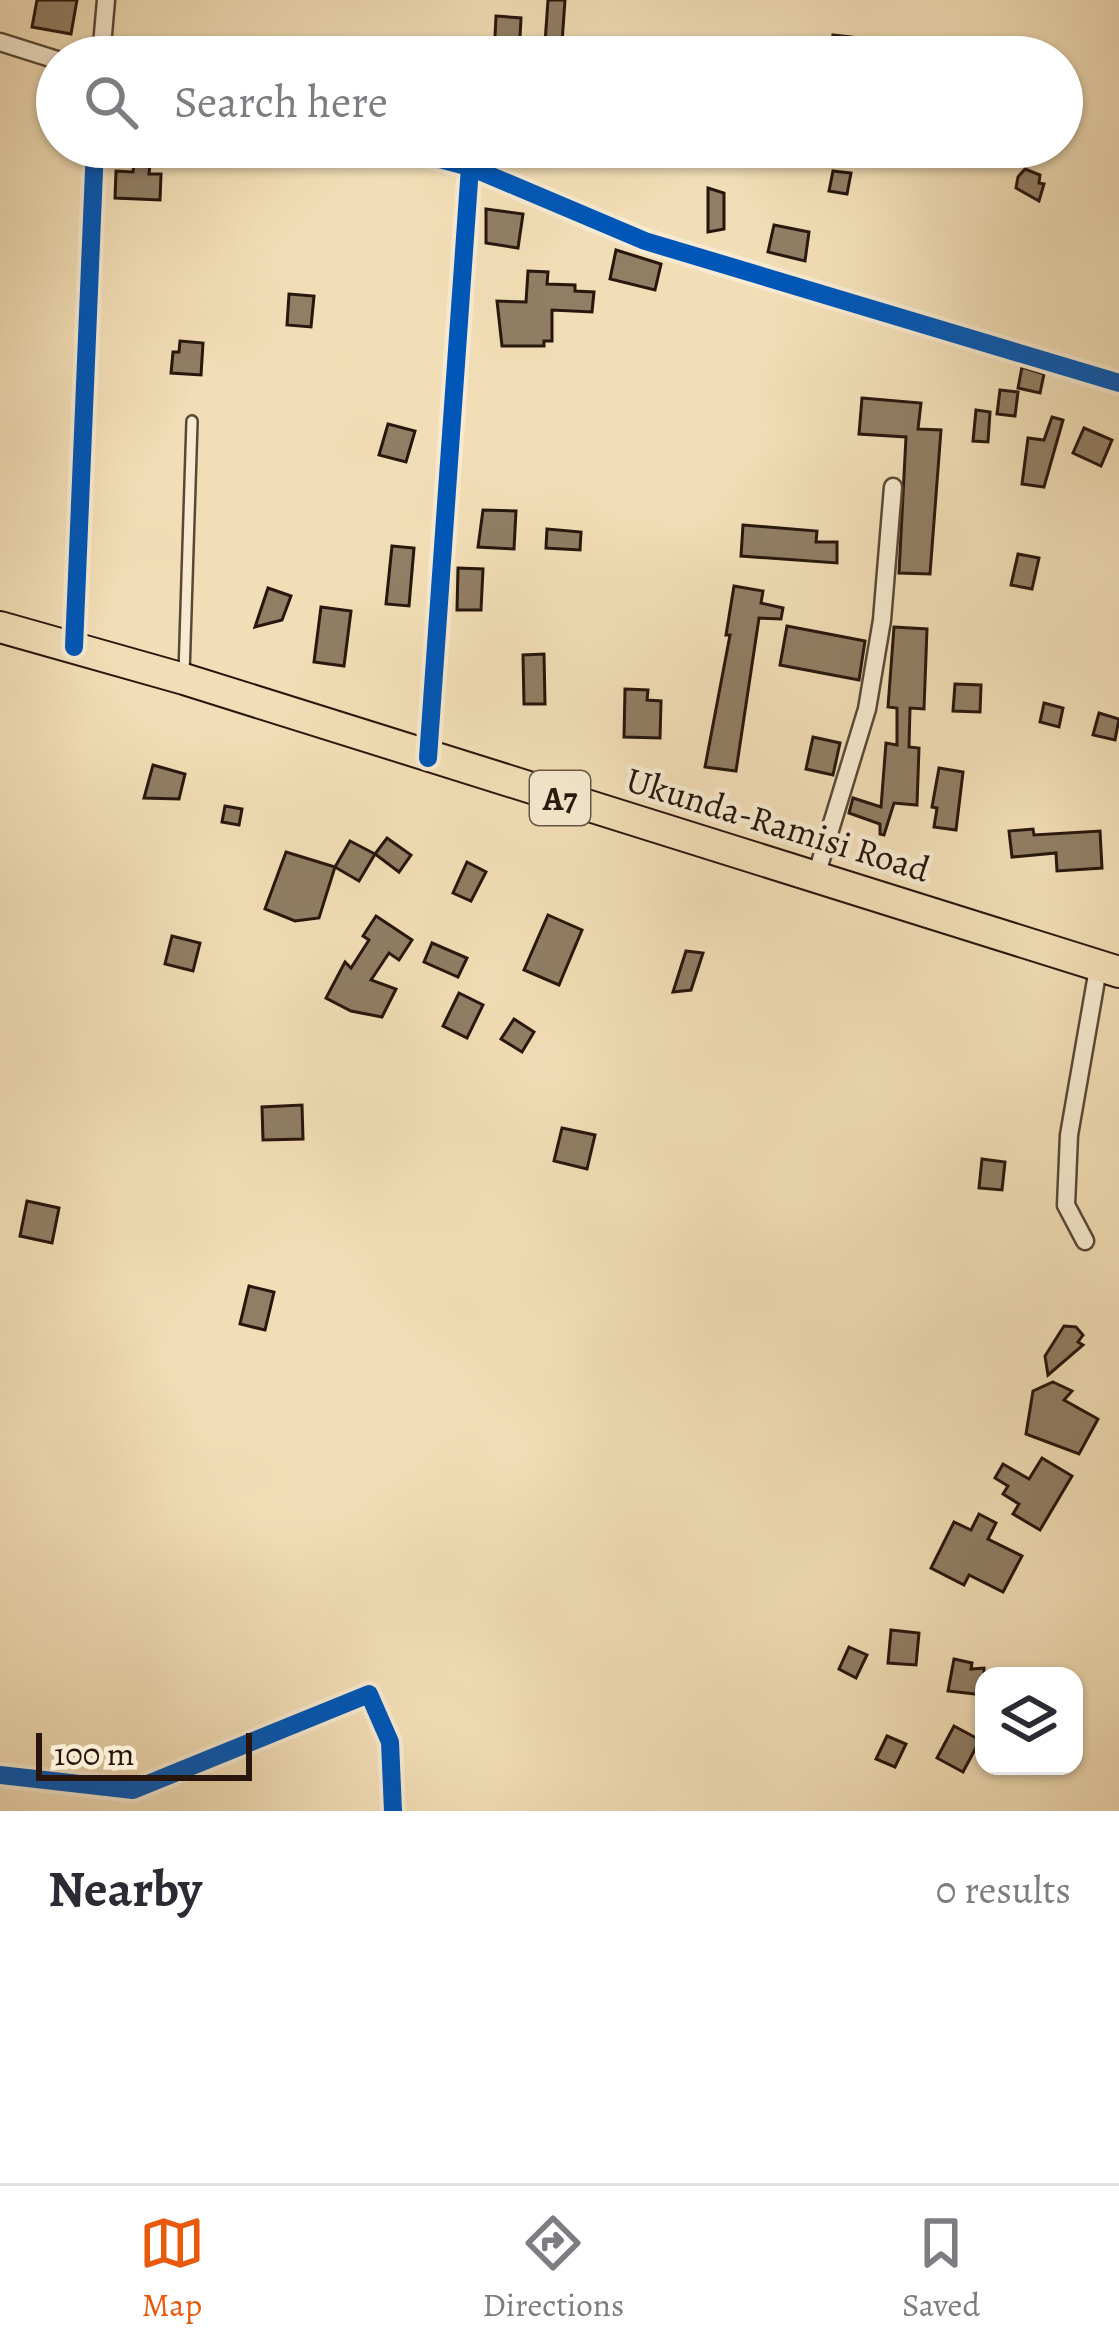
<!DOCTYPE html>
<html lang="en">
<head>
<meta charset="utf-8">
<style>
	:root { --surface:#fff; --page:#f2f2f3; --text:#2b2b33; --muted:#7c7c81; --line:#e1e1e2; --accent:#ea580c }
	body { margin:0; font-family:Alegreya,serif; background:var(--page); color:var(--text) }
	.controls { position:absolute; right:36px; bottom:36px; display:grid; overflow:hidden; border-radius:24px; box-shadow:0 3px 9px #0004 }
	.controls button { width:108px; height:108px; display:grid; place-items:center; padding:0; border:0; border-bottom:3px solid var(--line); background:var(--surface); color:var(--text); font:60px sans-serif }
	.scale { position:absolute; left:36px; bottom:30px; width:216px; box-sizing:border-box; padding-left:12px; border:6px solid #28160d; border-top:0; font-size:33px; line-height:42px; white-space:nowrap; color:#28160d; -webkit-text-stroke:9px #f7ead0; paint-order:stroke }
	.list { margin:0; padding:0; list-style:none }
	h2 { display:flex; justify-content:space-between; align-items:center; height:156px; margin:0; padding:0 48px; font-size:51px }
	h2 small { font-size:39px; font-weight:400; color:var(--muted) }
	.icon { flex:none; width:66px; height:66px; fill:none; stroke:currentColor; stroke-width:2; stroke-linecap:round; stroke-linejoin:round }
	.map { position:relative; flex:none; width:1119px; height:1811px; overflow:hidden }
	.search { position:absolute; background:var(--surface); box-shadow:0 3px 9px #0004; left:36px; right:36px; top:36px; height:132px; display:flex; align-items:center; gap:30px; box-sizing:border-box; padding:0 42px; border-radius:66px; color:var(--muted); font-size:45px }
	.sheet { height:372px; background:var(--surface) }
	nav { display:flex; justify-content:space-around; align-items:center; box-sizing:border-box; height:168px; border-top:3px solid var(--line); background:var(--surface); font-size:33px; color:var(--muted) }
	nav a { display:grid; justify-items:center; gap:6px }
	nav .on { color:var(--accent) }
	.map>svg:first-child { display:block }
	.building { fill:#917e65; stroke:#28160d; stroke-width:3 }
	.lines { fill:none; stroke-linecap:round; stroke-linejoin:round }
	.lane-casing { stroke:#5a4837; stroke-width:14 }
	.street-casing { stroke:#5a4837; stroke-width:21 }
	.highway-casing { stroke:#28160d; stroke-width:34 }
	.lane { stroke:#f7ead0; stroke-width:9 }
	.street { stroke:#f7ead0; stroke-width:16 }
	.highway { stroke:#f2deb6; stroke-width:30 }
	.cycleway-casing { stroke:#f7ead0; stroke-width:26 }
	.cycleway { stroke:#0057b8; stroke-width:18 }
	.labels { text-anchor:middle; dominant-baseline:central; stroke-width:9; stroke-linejoin:round; paint-order:stroke }
	.shield { fill:#f7ead0; stroke:#665648; stroke-width:3 }
	.shield-label { font-size:33px; font-weight:bold; fill:#28160d }
	.street-label { font-size:36px; fill:#28160d; stroke:#f7ead0 }
</style>
</head>
<body>
<div class="map">
<svg width="1119" height="1811" viewBox="0 0 1119 1811">
	<rect width="100%" height="100%" fill="#f2deb6"/>
	<filter id="stains"><feTurbulence type="fractalNoise" baseFrequency=".00167" numOctaves="4"/><feColorMatrix values="0 0 0 0 .2 0 0 0 0 .09 0 0 0 0 .02 0 0 0 .5 -.17"/></filter>
	<radialGradient id="worn" r=".72"><stop offset=".6" stop-color="#630" stop-opacity="0"/><stop offset="1" stop-color="#630" stop-opacity=".3"/></radialGradient>
	<g class="building">
		<polygon points="37,0 77,0 71,34 32,27"/>
		<polygon points="548,0 565,0 561,57 544,57"/>
		<polygon points="496,16 521,18 519,57 494,57"/>
		<polygon points="833,35 852,37 851,46 880,49 880,57 830,57"/>
		<polygon points="134,163 150,164 149,174 161,174 160,200 115,198 116,171 133,172"/>
		<polygon points="1025,169 1040,175 1039,183 1044,184 1039,201 1016,188 1018,177"/>
		<polygon points="833,171 851,173 847,194 829,191"/>
		<polygon points="708,188 724,193 724,229 708,232"/>
		<polygon points="486,209 523,214 518,248 486,243"/>
		<polygon points="774,225 809,232 805,261 768,252"/>
		<polygon points="616,250 661,264 655,290 610,279"/>
		<polygon points="528,271 548,272 547,284 575,285 575,291 594,292 592,312 552,310 552,341 544,341 544,346 502,346 497,301 526,302"/>
		<polygon points="289,294 314,296 311,327 287,325"/>
		<polygon points="180,341 203,343 201,375 171,373 173,352 179,352"/>
		<polygon points="1022,367 1044,374 1040,393 1018,388"/>
		<polygon points="1000,390 1018,392 1015,416 997,414"/>
		<polygon points="862,398 921,403 918,429 941,430 930,574 899,573 906,437 859,434"/>
		<polygon points="976,410 990,412 988,442 973,441"/>
		<polygon points="1052,417 1063,420 1044,487 1022,484 1028,438 1044,440"/>
		<polygon points="388,424 415,431 406,462 379,455"/>
		<polygon points="1084,428 1112,440 1101,466 1073,453"/>
		<polygon points="483,510 516,511 514,549 478,547"/>
		<polygon points="743,525 817,531 816,542 837,542 837,563 741,556"/>
		<polygon points="547,529 581,532 580,550 546,548"/>
		<polygon points="392,546 414,548 409,606 386,604"/>
		<polygon points="1018,554 1039,558 1032,589 1011,585"/>
		<polygon points="458,568 483,569 481,610 457,610"/>
		<polygon points="734,586 763,591 761,603 783,608 781,619 759,618 736,771 705,767 730,635 726,635"/>
		<polygon points="268,588 291,596 282,620 255,627"/>
		<polygon points="321,607 351,611 344,666 314,662"/>
		<polygon points="787,626 865,641 859,680 780,665"/>
		<polygon points="894,627 927,629 924,709 910,708 909,747 919,748 917,805 894,803 884,835 880,834 880,824 849,813 853,798 881,807 886,743 897,745 897,708 888,707"/>
		<polygon points="544,654 545,704 524,704 523,655"/>
		<polygon points="955,684 981,685 980,712 953,711"/>
		<polygon points="625,689 648,690 647,700 661,701 660,738 624,737"/>
		<polygon points="1044,703 1063,708 1059,727 1040,722"/>
		<polygon points="1099,713 1119,719 1115,740 1093,735"/>
		<polygon points="813,737 840,743 833,775 806,769"/>
		<polygon points="153,765 185,774 179,799 144,798"/>
		<polygon points="939,768 963,772 956,830 934,827 937,808 932,807"/>
		<polygon points="225,806 242,809 239,825 222,822"/>
		<polygon points="1033,829 1034,835 1100,831 1102,868 1057,871 1056,853 1012,857 1009,831"/>
		<polygon points="387,838 411,855 399,872 375,854"/>
		<polygon points="350,841 375,854 359,881 335,867"/>
		<polygon points="286,852 335,867 319,918 295,921 265,909"/>
		<polygon points="467,862 486,872 471,901 453,893"/>
		<polygon points="548,915 582,930 559,985 524,970"/>
		<polygon points="376,916 412,940 399,960 389,953 371,980 396,989 382,1017 351,1011 326,998 345,962 351,968 369,940 363,936"/>
		<polygon points="172,936 200,943 193,971 165,964"/>
		<polygon points="432,943 467,958 458,977 424,962"/>
		<polygon points="686,951 703,953 691,990 673,992"/>
		<polygon points="459,993 483,1005 467,1038 443,1026"/>
		<polygon points="514,1019 534,1032 522,1052 501,1039"/>
		<polygon points="302,1105 303,1139 263,1140 262,1107"/>
		<polygon points="562,1128 595,1135 587,1169 554,1161"/>
		<polygon points="982,1159 1005,1162 1002,1190 979,1188"/>
		<polygon points="27,1201 59,1208 52,1243 20,1236"/>
		<polygon points="249,1286 274,1292 265,1330 240,1324"/>
		<polygon points="1064,1326 1076,1327 1083,1335 1078,1342 1083,1345 1048,1375 1045,1356"/>
		<polygon points="1053,1382 1072,1391 1064,1400 1098,1419 1079,1454 1026,1434 1033,1391"/>
		<polygon points="1042,1458 1072,1476 1040,1530 1013,1514 1019,1504 1003,1494 1008,1486 995,1478 1003,1464 1029,1479"/>
		<polygon points="979,1514 996,1523 988,1539 1022,1556 1003,1592 969,1575 964,1585 931,1568 954,1522 971,1530"/>
		<polygon points="891,1630 919,1633 916,1665 888,1663"/>
		<polygon points="849,1647 867,1655 856,1678 839,1669"/>
		<polygon points="954,1659 972,1663 971,1669 984,1668 984,1695 948,1691"/>
		<polygon points="954,1726 980,1740 963,1772 937,1758"/>
		<polygon points="887,1736 906,1744 895,1767 876,1759"/>
	</g>
	<g class="lines">
		<defs>
			<polyline id="lane" points="184,674 192,421"/>
			<g id="street">
				<polyline points="0,42 57,60"/>
				<polyline points="101,57 106,0"/>
				<polyline points="394,147 470,167 645,241 1119,383"/>
				<polyline points="74,647 95,147"/>
				<polyline points="428,758 470,167"/>
				<polyline points="816,876 867,709 882,620 893,487"/>
				<polyline points="1085,1241 1066,1205 1069,1135 1099,963"/>
				<polyline points="0,1775 133,1790 369,1694 390,1742 393,1811"/>
			</g>
			<polyline id="highway" points="0,627 184,679 1119,972"/>
		</defs>
		<use href="#lane" class="lane-casing"/>
		<use href="#street" class="street-casing"/>
		<use href="#highway" class="highway-casing"/>
		<use href="#lane" class="lane"/>
		<use href="#street" class="street"/>
		<use href="#highway" class="highway"/>
		<defs>
			<g id="cycleway">
				<polyline points="394,147 470,167 645,241 1119,383"/>
				<polyline points="74,647 95,147"/>
				<polyline points="428,758 470,167"/>
				<polyline points="0,1775 133,1790 369,1694 390,1742 393,1811"/>
			</g>
		</defs>
		<use href="#cycleway" class="cycleway-casing"/>
		<use href="#cycleway" class="cycleway"/>
	</g>
	<g class="labels">
		<rect class="shield" x="530" y="771" width="60" height="54" rx="9"/>
		<g class="shield-label">
			<text x="560" y="798">A7</text>
		</g>
		<g class="street-label">
			<text transform="translate(778 824) rotate(17)">Ukunda-Ramisi Road</text>
		</g>
	</g>
	<rect width="100%" height="100%" filter="url(#stains)"/>
	<rect width="100%" height="100%" fill="url(#worn)"/>
</svg>
<div class="controls">
<button><svg class="icon" aria-label="layers" viewBox="0 0 24 24"><path d="M12 4l9 5-9 5-9-5zM3 14l9 5 9-5"/></svg></button>
</div>
<div class="scale">100 m</div>
<div class="search"><svg class="icon" aria-label="search" viewBox="0 0 24 24"><circle cx="10" cy="10" r="6"/><path d="M15 15l6 6"/></svg>Search here</div>
</div>
<section class="sheet">
<h2>Nearby<small>0 results</small></h2>
<ul class="list">
</ul>
</section>
<nav>
<a class="on"><svg class="icon" aria-label="map" viewBox="0 0 24 24"><path d="M3 6l6-2 6 2 6-2v14l-6 2-6-2-6 2zM9 4v14M15 6v14"/></svg>Map</a>
<a><svg class="icon" aria-label="directions" viewBox="0 0 24 24"><path d="M12 3l9 9-9 9-9-9zM9 14v-3h6M13 9l2 2-2 2"/></svg>Directions</a>
<a><svg class="icon" aria-label="saved" viewBox="0 0 24 24"><path d="M7 4h10v16l-5-4-5 4z"/></svg>Saved</a>
</nav>
</body>
</html>
